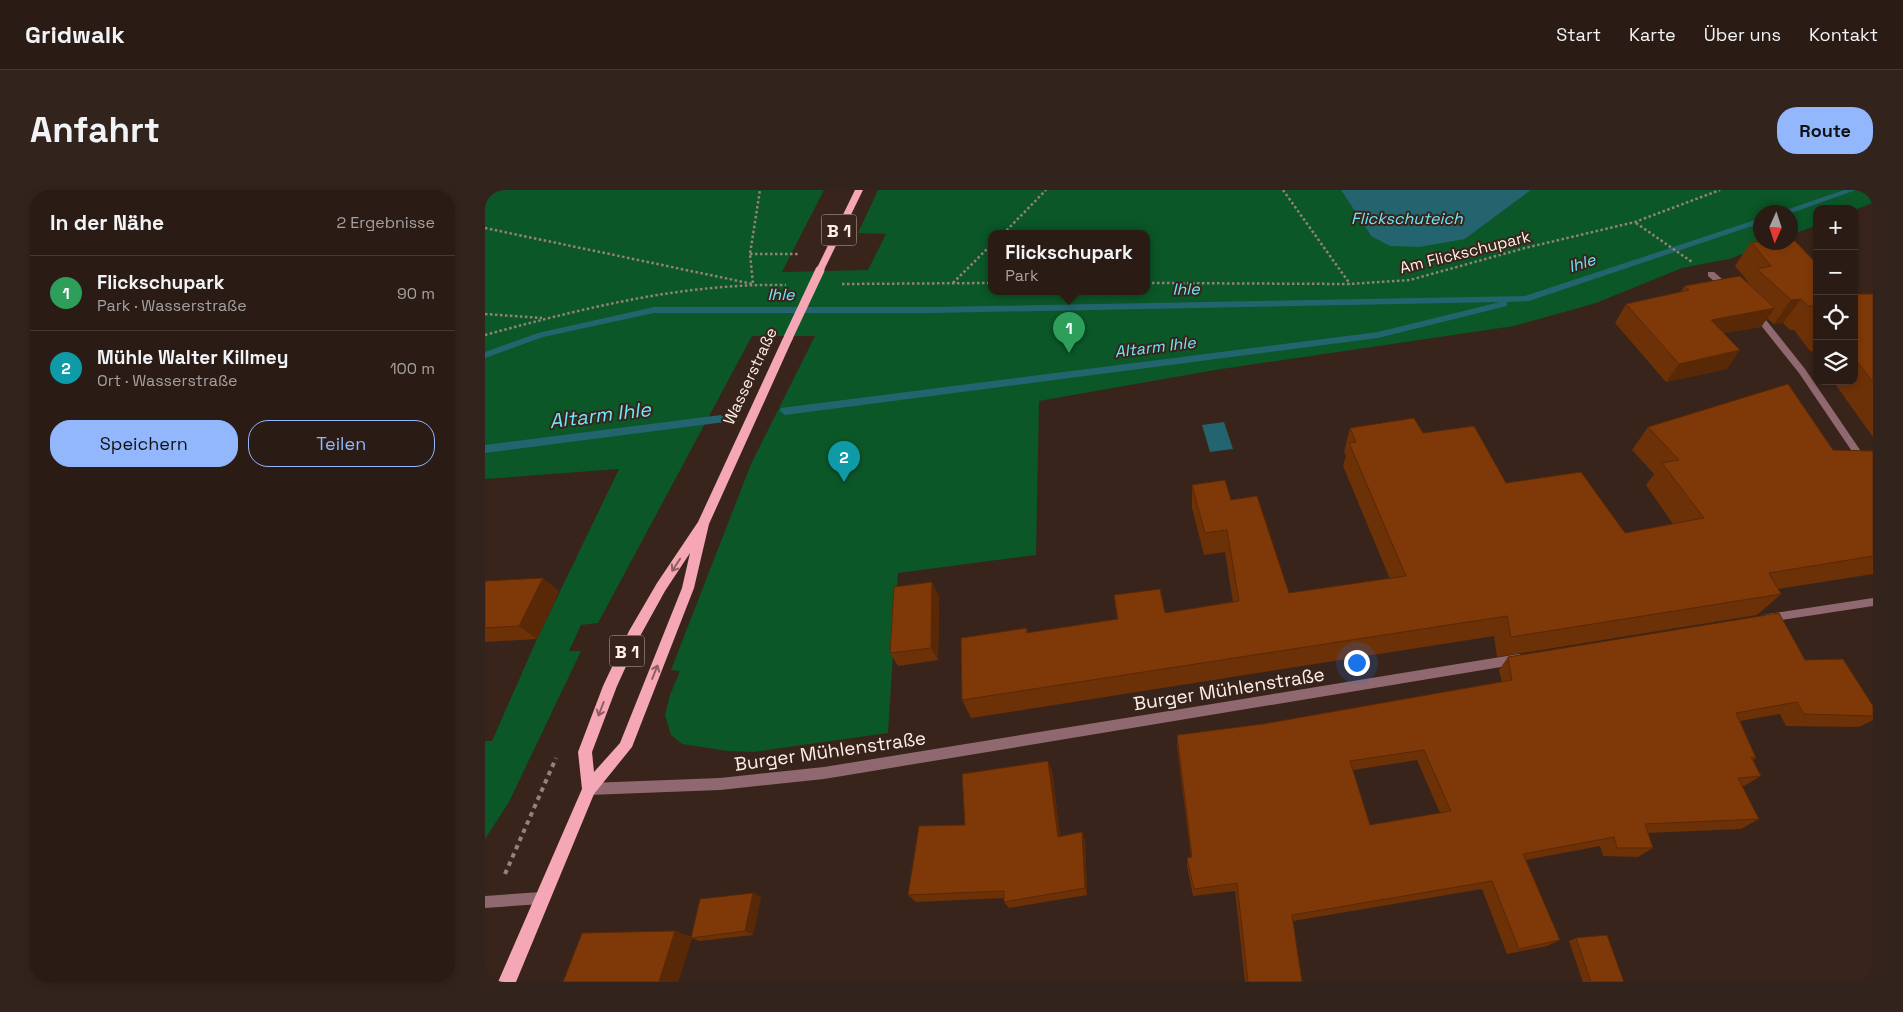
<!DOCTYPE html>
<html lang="de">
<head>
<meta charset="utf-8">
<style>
	:root { --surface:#2a1b14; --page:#32241d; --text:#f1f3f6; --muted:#a5a1a0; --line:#463934; --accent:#92b7fd }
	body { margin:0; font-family:"Space Grotesk",sans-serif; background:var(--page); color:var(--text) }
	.controls { position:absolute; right:15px; top:15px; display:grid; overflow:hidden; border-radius:10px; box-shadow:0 2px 8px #0003 }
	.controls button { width:45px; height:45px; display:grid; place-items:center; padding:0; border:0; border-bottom:1px solid var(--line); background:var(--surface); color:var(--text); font:25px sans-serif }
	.compass { position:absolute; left:1268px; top:15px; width:45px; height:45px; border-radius:50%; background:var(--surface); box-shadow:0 2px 8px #0003; rotate:183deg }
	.you { position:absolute; left:871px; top:472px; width:18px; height:18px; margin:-12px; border:4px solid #fff; border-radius:50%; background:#1a73e8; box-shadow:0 0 0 8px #1a73e833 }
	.badge { display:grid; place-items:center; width:32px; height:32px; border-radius:50%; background:var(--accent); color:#fff; font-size:16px; font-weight:700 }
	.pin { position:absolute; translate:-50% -41px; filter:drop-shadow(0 1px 2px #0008) }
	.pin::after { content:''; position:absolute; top:26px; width:18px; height:15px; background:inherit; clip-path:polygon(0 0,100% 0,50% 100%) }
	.popup { position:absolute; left:503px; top:40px; width:162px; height:65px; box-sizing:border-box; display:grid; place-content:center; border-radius:10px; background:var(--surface); filter:drop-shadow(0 1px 4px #0005); font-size:16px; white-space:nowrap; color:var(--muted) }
	.popup b { font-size:19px; color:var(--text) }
	.popup::after { content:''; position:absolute; left:50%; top:100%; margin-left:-10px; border:10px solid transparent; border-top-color:var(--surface) }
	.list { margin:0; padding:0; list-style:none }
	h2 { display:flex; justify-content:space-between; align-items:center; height:65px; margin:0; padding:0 20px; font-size:21px }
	h2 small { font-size:16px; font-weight:400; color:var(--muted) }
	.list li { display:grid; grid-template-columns:32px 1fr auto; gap:15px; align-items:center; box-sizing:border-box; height:75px; padding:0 20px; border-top:1px solid var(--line) }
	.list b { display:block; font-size:19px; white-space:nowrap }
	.list p { margin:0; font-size:16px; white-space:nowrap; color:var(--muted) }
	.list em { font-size:16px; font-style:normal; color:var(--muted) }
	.actions { display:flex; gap:10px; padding:15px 20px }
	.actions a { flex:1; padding:11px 0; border:1px solid var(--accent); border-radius:20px; text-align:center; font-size:18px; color:var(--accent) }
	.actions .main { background:var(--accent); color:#111 }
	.icon { flex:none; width:28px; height:28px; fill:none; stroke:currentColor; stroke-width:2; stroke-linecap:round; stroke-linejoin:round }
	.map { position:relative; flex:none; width:1388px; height:792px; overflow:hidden; border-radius:20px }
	header { display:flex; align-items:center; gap:30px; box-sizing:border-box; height:70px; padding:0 25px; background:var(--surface); border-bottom:1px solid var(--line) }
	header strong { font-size:24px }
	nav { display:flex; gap:28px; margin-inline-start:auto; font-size:18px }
	.intro { display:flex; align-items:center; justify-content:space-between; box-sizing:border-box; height:120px; padding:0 30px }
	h1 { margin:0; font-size:35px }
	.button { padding:12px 22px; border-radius:20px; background:var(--accent); color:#111; font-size:18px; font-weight:700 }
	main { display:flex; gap:30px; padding:0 30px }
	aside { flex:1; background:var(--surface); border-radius:20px; box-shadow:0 2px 8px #0003 }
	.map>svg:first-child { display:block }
	.green { fill:#0b5727; fill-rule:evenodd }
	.water { fill:#23646f }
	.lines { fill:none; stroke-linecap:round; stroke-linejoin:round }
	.stream { fill:#23646f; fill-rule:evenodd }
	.path-far1 { stroke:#94827a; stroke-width:2.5; stroke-dasharray:2.5 2.5; stroke-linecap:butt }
	.path { stroke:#94827a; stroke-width:4; stroke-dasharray:4.5 4.5; stroke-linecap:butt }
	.minor { fill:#8f696f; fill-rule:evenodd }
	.primary { fill:#f6a7b5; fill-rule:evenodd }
	.primary-bridge { stroke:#f6a7b5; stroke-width:9 }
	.wall { fill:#6d3108; fill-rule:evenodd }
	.shaded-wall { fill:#592806 }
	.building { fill:#7f3909; stroke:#592806; fill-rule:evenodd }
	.oneway { stroke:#8e5f60 }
	.labels { text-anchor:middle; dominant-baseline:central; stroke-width:4; stroke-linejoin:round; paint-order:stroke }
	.far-water-label { font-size:16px; font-style:italic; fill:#6de8fd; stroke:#38241a }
	.far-street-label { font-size:16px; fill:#fef0e9; stroke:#38241a }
	.shield { fill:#38241a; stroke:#c3b3ab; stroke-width:1 }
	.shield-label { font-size:18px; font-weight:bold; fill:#fef0e9 }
	.street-label { font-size:19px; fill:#fef0e9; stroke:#38241a }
	.water-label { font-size:20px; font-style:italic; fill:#6de8fd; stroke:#38241a }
</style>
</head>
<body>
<header>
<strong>Gridwalk</strong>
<nav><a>Start</a><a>Karte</a><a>Über uns</a><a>Kontakt</a></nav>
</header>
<div class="intro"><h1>Anfahrt</h1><a class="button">Route</a></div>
<main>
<aside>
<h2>In der Nähe<small>2 Ergebnisse</small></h2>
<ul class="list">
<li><span class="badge" style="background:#2e9e5b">1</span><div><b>Flickschupark</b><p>Park · Wasserstraße</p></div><em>90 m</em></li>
<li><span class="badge" style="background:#0f9aa8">2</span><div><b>Mühle Walter Killmey</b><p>Ort · Wasserstraße</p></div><em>100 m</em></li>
</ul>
<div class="actions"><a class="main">Speichern</a><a>Teilen</a></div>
</aside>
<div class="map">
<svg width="1388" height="792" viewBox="0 0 1388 792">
	<rect width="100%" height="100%" fill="#38241a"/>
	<path class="green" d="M0 0H339L297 82 383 80 401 44 373 43 393 0H856L886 46 980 49 1046 0H1388V13L1369 20 1332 19V35L1306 45V22H1276V52L1286 53 1244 69 1197 78 1111 113 1029 136 730 180 554 211 551 365 413 383 403 543 268 562 243 561 197 554 186 545 180 525 185 505 195 481 186 480 266 274 330 146H267L113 433 96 435 84 461H96L24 612 0 649V551H7L52 449 134 279 0 289ZM506 44H662V102H506Z"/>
	<g class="water">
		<polygon points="856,0 1046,0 980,49 934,57 905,56 886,46"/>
		<polygon points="739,232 748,259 725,262 717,235"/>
	</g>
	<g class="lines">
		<g class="stream">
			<polygon points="1359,0 1371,0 1306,23 1295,22"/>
			<polygon points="1276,28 1276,33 1044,111 1022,112 1022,116 893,148 300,225 295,221 296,218 893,142 1015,112 448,123 169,123 58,147 0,168 0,162 53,143 169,117 448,117 1040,106"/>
			<polygon points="236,225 241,229 240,232 0,263 0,255"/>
		</g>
		<g class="path-far1">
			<polyline points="798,0 865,94"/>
			<polyline points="1151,33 1207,72"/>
			<polyline points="0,38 268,94 265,64 275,0"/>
			<polyline points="518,44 561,0"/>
			<polyline points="265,64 314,64"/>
			<polyline points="468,93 506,55"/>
			<polyline points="662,93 865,94 925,90 1040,58 1150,32 1235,0"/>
			<polyline points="357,94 506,93"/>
			<polyline points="0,124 57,128"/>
			<path d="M0 145C99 118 198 93 301 95"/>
		</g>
		<polyline class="path" points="20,684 71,568"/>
		<g class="minor">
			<polygon points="1223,82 1229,82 1245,96 1245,100 1239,100 1223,86"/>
			<polygon points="1267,120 1273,120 1320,179 1388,279 1388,289 1385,288 1314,183 1267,124"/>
			<polygon points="1388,408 1388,416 1283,432 1279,431 1278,428 1279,425 1283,424"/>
			<polygon points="1034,464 1038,466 1039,469 1038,472 1034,474 339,589 235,600 104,605 100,603 98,599 100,595 104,593 235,588 339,577"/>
			<polygon points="56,702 61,703 62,708 61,713 56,714 0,718 0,706"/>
		</g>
		<g class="primary">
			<polygon points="370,0 378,0 339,80 335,83 332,82 331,80"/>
			<path d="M303 145 308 148 224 334 209 398 147 557 109 604 31 792H13L97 599 93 562 118 496 144 441 172 393 213 332 298 148ZM205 363 197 398 135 553 109 582 107 562 132 496 154 448 180 401Z"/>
		</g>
		<polyline class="primary-bridge" points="303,148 335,80"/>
	</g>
	<g class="wall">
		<polygon points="1266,52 1332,74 1332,168 1327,161 1325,161 1309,140 1305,140 1298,133 1289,134 1282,128 1276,137 1239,143 1242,179 1181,192 1130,133 1141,114 1196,102 1199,96 1262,93 1263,92 1250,76"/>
		<polygon points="1369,104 1388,104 1388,247 1348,191 1369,191"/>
		<polygon points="1163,237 1348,260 1388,261 1388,384 1293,399 1296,404 1272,425 1012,467 1009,446 486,528 477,510 542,438 543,443 632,429 629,405 680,423 748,412 740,362 719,365 707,318 707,295 746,310 804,403 905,389 858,276 861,266 859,262 865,238 938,243 1021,293 1140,343 1188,334 1161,295 1169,284 1147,260"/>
		<polygon points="0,391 74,401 52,449 0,452"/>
		<polygon points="454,406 453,470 413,476 405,463"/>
		<path d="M1023 467 1320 470 1388 516V530L1374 537 1301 536 1295 524 1255 531 1271 568 1268 570 1276 586 1259 596H1257L1274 629 1256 639 1162 643 1168 658 1153 667 1118 666 1115 656 1041 670 1075 750 1062 756 1022 764 997 699 808 731 817 792H760L750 701 708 706 702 676V668L706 667 692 556V545L778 534 1017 492 1014 480ZM932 570 955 623 885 635 868 580Z"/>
		<polygon points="567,580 575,646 597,642 600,650 602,705 524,718 519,712 519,708 431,712 423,705 480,635"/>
		<polygon points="276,707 268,745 214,751 207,748 193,792 78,792 190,741 206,747"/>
		<polygon points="1091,748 1139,792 1098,792 1084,751"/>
	</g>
	<g class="shaded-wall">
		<polygon points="1316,109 1298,133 1289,134 1306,110"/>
		<polygon points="1290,118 1276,137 1213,148 1226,130"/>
		<polygon points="1255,160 1242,179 1181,192 1194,174"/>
		<polygon points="58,388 74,401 52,449 34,436"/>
		<polygon points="447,392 454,406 453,470 446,458"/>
		<polygon points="563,571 567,580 576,655 573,647"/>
		<polygon points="597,642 600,650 602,705 600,698"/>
		<polygon points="268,703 276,707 268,745 260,741"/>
		<polygon points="190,741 207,747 193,792 174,792"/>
	</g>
	<g class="building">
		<polygon points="1306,51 1310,51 1332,74 1332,122 1327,116 1323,116 1316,109 1306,110 1272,79 1286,76 1266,52 1306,52"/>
		<polygon points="1255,86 1290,118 1226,130 1255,160 1194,174 1141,114 1204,100 1199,96"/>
		<polygon points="1369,104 1388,104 1388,192 1369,168"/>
		<polygon points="1303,194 1348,260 1388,261 1388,366 1284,383 1296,404 1026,447 1022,426 477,510 476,448 542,438 541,443 633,429 629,405 675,399 680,423 754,411 742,340 720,343 707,295 740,290 746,310 772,306 804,403 921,386 864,253 871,252 865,238 929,228 938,243 989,236 1021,293 1096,282 1140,343 1219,328 1177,273 1194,270 1163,237"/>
		<polygon points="58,388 34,436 0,438 0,391"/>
		<polygon points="447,392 446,458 405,463 409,397"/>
		<path d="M1294 423 1320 470 1358 469 1388 516V526L1319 524 1312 512 1251 523 1271 568 1266 567 1276 586 1253 588 1274 629 1160 634 1168 658H1132L1129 647 1038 664 1075 750 1034 759 1007 691 807 725 817 792H763L752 693 709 699 702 668 707 667 692 545 778 534 1027 490 1023 467ZM939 560 966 621 885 635 865 571Z"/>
		<polygon points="563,571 573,647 597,642 600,698 519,712 519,701 423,705 434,636 480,635 477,584"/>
		<polygon points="268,703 260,741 206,748 215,709"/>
		<polygon points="190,741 174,792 78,792 97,743"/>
		<polygon points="1122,745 1139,792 1106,792 1091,748"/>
	</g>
	<defs><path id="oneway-shaft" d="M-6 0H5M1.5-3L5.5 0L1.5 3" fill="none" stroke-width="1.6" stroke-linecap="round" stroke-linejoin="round" transform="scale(1.25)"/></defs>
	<g class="oneway">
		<use href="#oneway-shaft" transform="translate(191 375) rotate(123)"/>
		<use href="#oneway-shaft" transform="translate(170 482) rotate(-68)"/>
		<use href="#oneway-shaft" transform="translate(116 519) rotate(111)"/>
	</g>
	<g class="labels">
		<g class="far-water-label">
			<text x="922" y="28">Flickschuteich</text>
			<text transform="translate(1097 73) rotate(-18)">Ihle</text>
			<text transform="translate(701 99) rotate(-1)">Ihle</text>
			<text x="296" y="104">Ihle</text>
			<text transform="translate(670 157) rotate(-7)">Altarm Ihle</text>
		</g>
		<g class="far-street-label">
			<text transform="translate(980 62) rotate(-14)">Am Flickschupark</text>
			<text transform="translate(265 186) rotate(-65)">Wasserstraße</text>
		</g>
		<g class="shield">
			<rect x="336.5" y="24.5" width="35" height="31" rx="4"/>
			<rect x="124.5" y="445.5" width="35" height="31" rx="4"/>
		</g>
		<g class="shield-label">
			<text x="354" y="40">B 1</text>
			<text x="142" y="461">B 1</text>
		</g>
		<g class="street-label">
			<text transform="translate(744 499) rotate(-9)">Burger Mühlenstraße</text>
			<text transform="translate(345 561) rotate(-8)">Burger Mühlenstraße</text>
		</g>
		<g class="water-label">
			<text transform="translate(115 225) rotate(-7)">Altarm Ihle</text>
		</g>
	</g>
</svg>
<div class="controls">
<button>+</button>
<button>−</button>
<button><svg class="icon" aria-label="locate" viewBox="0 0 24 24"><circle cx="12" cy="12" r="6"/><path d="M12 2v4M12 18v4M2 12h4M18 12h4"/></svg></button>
<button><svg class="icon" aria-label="layers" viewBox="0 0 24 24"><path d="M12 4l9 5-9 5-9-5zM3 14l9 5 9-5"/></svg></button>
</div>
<svg class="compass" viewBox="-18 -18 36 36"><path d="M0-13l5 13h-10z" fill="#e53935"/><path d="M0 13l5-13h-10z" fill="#a5a1a0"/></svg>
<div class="you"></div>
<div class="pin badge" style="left:584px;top:163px;background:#2e9e5b">1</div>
<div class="popup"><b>Flickschupark</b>Park</div>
<div class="pin badge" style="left:359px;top:292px;background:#0f9aa8">2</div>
</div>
</main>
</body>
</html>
